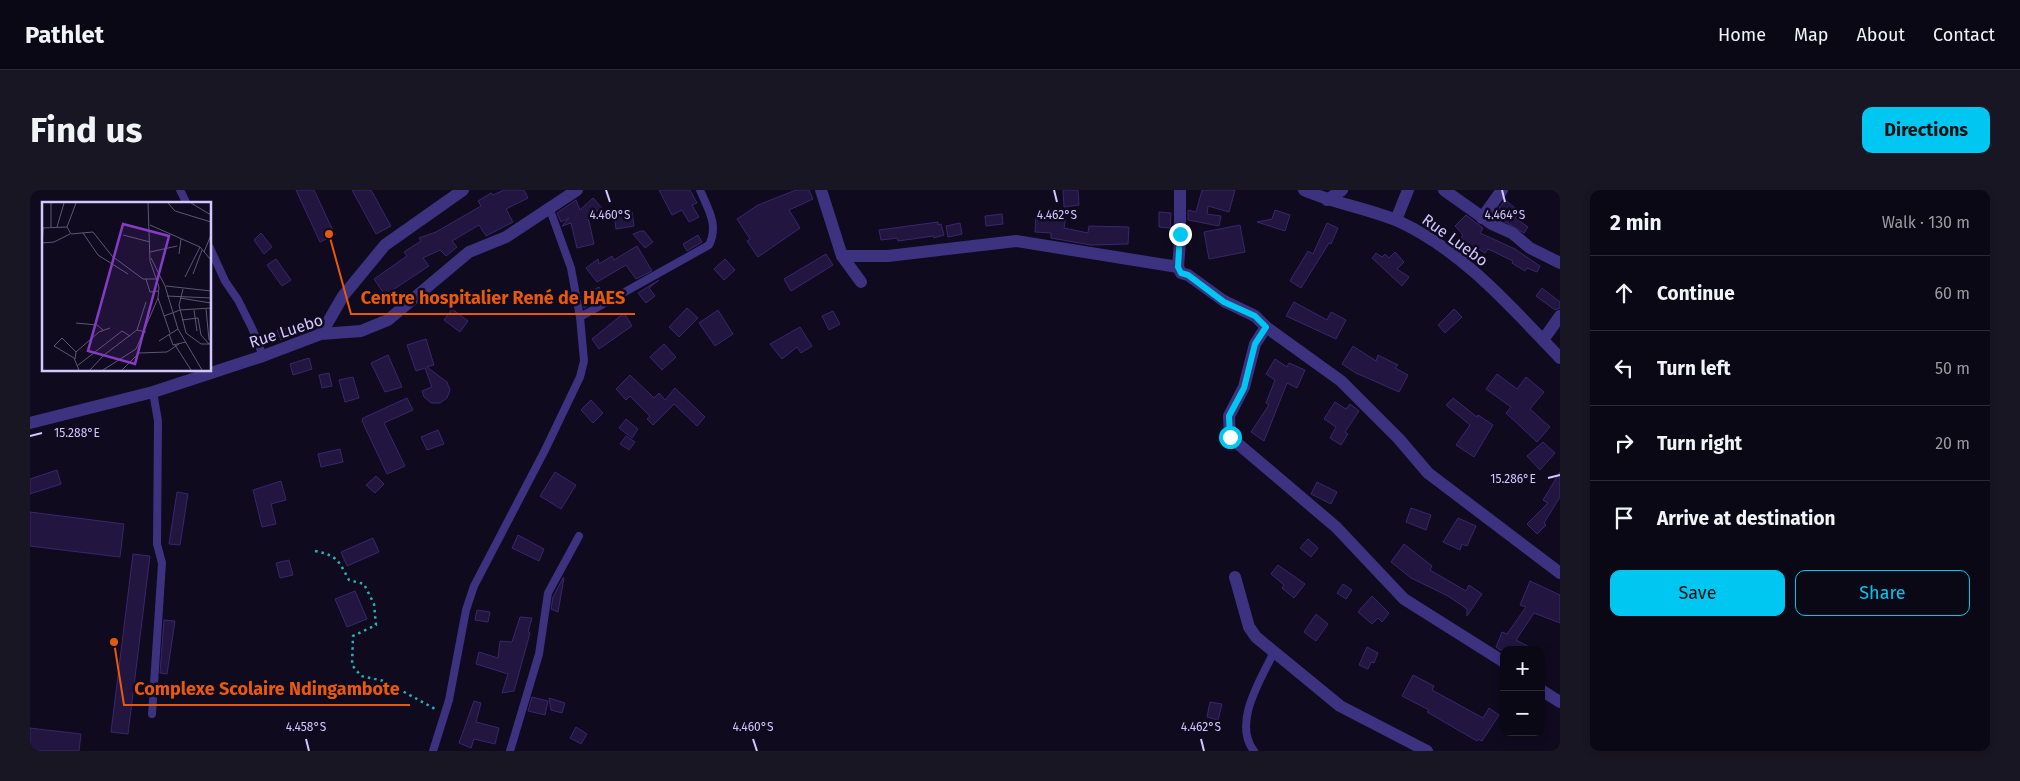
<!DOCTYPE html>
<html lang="en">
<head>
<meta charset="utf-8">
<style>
	:root { --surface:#0b0816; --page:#191623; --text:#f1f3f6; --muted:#9a9aa1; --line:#2b2935; --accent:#00c6f2 }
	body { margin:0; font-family:"Fira Sans",sans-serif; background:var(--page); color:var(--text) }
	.controls { position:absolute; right:15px; bottom:15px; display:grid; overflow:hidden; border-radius:10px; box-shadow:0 2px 8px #0003 }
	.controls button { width:45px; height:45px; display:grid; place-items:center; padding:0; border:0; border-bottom:1px solid var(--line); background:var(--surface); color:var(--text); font:25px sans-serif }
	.stop { position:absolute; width:15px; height:15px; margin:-11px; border:4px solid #00c6f2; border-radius:50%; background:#fff }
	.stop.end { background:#00c6f2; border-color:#fff; box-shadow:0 1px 5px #0008 }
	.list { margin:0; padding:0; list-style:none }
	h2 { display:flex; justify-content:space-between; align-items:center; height:65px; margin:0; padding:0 20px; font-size:21px }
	h2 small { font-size:16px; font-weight:400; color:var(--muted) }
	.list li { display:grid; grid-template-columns:32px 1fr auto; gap:15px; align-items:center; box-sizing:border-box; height:75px; padding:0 20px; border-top:1px solid var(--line) }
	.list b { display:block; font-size:19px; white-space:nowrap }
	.list em { font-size:16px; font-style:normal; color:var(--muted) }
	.actions { display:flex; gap:10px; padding:15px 20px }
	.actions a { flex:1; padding:11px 0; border:1px solid var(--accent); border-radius:10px; text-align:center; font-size:18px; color:var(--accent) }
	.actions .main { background:var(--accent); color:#111 }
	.icon { flex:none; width:28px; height:28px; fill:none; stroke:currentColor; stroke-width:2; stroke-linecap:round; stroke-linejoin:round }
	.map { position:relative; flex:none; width:1530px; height:561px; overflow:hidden; border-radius:10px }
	header { display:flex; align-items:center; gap:30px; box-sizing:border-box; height:70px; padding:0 25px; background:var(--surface); border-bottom:1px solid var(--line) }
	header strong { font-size:24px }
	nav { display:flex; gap:28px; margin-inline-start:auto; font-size:18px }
	.intro { display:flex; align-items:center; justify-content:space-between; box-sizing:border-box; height:120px; padding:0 30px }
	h1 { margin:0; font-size:35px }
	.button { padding:12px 22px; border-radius:10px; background:var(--accent); color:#111; font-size:18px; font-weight:700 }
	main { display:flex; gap:30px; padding:0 30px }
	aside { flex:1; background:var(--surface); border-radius:10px; box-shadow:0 2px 8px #0003 }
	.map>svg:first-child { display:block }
	.building { fill:#221540; stroke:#3a266d }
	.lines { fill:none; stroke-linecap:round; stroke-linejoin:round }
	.path { stroke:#25b1b5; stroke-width:2.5; stroke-dasharray:2.5 4; stroke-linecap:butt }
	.service { stroke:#3c3280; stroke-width:8 }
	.minor { stroke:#3c3280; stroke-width:12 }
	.tertiary { stroke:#3c3280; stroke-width:12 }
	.route { stroke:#00c6f2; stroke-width:6 }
	.ticks { fill:none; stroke:#d2c7ff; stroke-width:2 }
	.labels { text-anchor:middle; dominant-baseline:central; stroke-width:5; stroke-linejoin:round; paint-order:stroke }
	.street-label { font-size:16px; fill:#d2c7ff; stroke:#0f0a1e }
	.inset-road { fill:none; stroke:#5d5678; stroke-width:1 }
	.view { fill:#843cc5; fill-opacity:0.15; stroke:#843cc5; stroke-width:2.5 }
	.inset-edge { fill:none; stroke:#d2c7ff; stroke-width:2.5 }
	.ticks-label { font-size:12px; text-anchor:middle; fill:#d2c7ff; stroke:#0f0a1e; stroke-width:5; stroke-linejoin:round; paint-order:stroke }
	.leader { fill:none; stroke:#e8590c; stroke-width:2 }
	.callout-dot { fill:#e8590c; stroke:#0f0a1e; stroke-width:2 }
	.callout-label { font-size:18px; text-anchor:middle; font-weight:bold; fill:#e8590c; stroke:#0f0a1e; stroke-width:5; stroke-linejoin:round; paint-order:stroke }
</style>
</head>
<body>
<header>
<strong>Pathlet</strong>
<nav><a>Home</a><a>Map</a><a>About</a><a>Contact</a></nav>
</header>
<div class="intro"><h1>Find us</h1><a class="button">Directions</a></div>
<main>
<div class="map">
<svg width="1530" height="561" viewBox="0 0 1530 561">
	<rect width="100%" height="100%" fill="#0f0a1e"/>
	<g class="building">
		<polygon points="266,0 284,0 305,45 290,52"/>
		<polygon points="322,0 341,0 361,36 346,44"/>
		<polygon points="474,0 494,0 498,8 476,19 483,32 456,46 449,35 422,51 427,57 416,66 410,60 393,68 399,76 355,105 344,89 377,66 374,62 391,51 389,48 406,42 451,16 448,11 461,3 463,5"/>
		<polygon points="629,0 660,0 667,13 662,15 669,27 659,32 652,20 642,25"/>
		<polygon points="766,0 779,0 783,9 759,20 770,38 728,67 717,51 720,49 707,29 728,15"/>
		<polygon points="1033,0 1048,0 1049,15 1034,17"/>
		<polygon points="1172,0 1205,0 1199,22 1178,16 1177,24 1191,26 1189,36 1158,30 1158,20 1166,22"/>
		<polygon points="563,8 572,18 558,27 564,54 547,58 541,33 532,36 539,28 531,32 527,23 546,10 550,20"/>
		<polygon points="1475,10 1490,22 1485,28 1498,37 1494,43 1464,25"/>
		<polygon points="1245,20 1260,25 1255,41 1227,32 1242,29"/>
		<polygon points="602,22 604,36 586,39 584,25"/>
		<polygon points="1129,22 1141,23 1140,38 1129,37"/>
		<polygon points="972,24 973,34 956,36 955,26"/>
		<polygon points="1006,24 1036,25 1034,38 1058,43 1059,36 1099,37 1098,54 1061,55 1021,48 1021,43 1005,42"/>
		<polygon points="1436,25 1453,38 1450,43 1485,59 1510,76 1507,82 1497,78 1495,81 1482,73 1483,71 1458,59 1455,63 1444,56 1437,66 1428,58 1434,50 1431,48 1433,45 1425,36"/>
		<polygon points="908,32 908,35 911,34 914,45 904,48 903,46 868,51 867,48 851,50 849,40"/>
		<polygon points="930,33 932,44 918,47 916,36"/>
		<polygon points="1297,33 1308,38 1301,54 1299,53 1271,98 1260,91 1278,61 1283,64"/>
		<polygon points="1210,35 1215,62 1179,69 1174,42"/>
		<polygon points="611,41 614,41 623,52 615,58 603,44"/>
		<polygon points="231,43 242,57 234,64 224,50"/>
		<polygon points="668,45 672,52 657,61 653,54"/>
		<polygon points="607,56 622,81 606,89 596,75 567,92 556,78 568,69 569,74 582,66 584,70"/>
		<polygon points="1365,62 1374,72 1367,79 1379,87 1372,96 1342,68 1346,63 1352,67 1355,64 1359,68"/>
		<polygon points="796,64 803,75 761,101 754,89"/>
		<polygon points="246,69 261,90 252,96 237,75"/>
		<polygon points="695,69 705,80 694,90 684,79"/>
		<polygon points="629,90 619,98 625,106 616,113 608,103"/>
		<polygon points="569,97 574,107 554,118 552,106"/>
		<polygon points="1512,98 1530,112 1530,118 1525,120 1506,106"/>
		<polygon points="1264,112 1297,130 1301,122 1316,130 1306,149 1256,126"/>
		<polygon points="657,118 668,128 649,147 639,137"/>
		<polygon points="422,119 438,131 430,142 414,130"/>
		<polygon points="1424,119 1432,127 1415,143 1408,135"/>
		<polygon points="688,120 703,144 685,156 669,133"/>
		<polygon points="803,121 810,134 799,140 792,126"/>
		<polygon points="594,123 602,136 569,159 562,149"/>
		<polygon points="292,127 284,138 251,150 247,140 268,136"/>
		<polygon points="770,137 782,156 771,163 767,157 752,169 740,154"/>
		<polygon points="396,149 404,175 397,177 417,192 420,200 417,208 410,213 401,213 394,207 392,201 402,197 395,178 386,181 377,155"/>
		<polygon points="634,154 646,167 632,180 620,167"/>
		<polygon points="1323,156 1346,171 1348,165 1368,175 1365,178 1378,185 1369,202 1326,183 1312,174"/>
		<polygon points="358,165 372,197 355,202 341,173"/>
		<polygon points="279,168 282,179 263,185 260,174"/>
		<polygon points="1245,169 1257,177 1259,173 1275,180 1267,198 1257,193 1234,251 1221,242 1239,215 1236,213 1245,190 1236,184"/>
		<polygon points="299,183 302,196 292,198 289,185"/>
		<polygon points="1467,184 1487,199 1496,187 1514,202 1500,219 1520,237 1507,252 1476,223 1481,217 1456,199"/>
		<polygon points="600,185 624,208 629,203 635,210 645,198 675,227 667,236 644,214 623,235 617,229 620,226 600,206 596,210 586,199"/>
		<polygon points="323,187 329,208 315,212 309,190"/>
		<polygon points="377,208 383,220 354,233 375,276 357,284 332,231 333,228"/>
		<polygon points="1423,208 1447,227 1448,225 1463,235 1444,267 1426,255 1440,235 1416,215"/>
		<polygon points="561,210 573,223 563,233 551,220"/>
		<polygon points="1305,212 1316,219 1320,214 1329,221 1315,242 1318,244 1311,255 1300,248 1306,237 1294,229"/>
		<polygon points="596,229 608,239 602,248 589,238"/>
		<polygon points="408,240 414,254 397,260 391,247"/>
		<polygon points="596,246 605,252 599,260 590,254"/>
		<polygon points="1513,252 1525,263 1510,280 1497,266"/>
		<polygon points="310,259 313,272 291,277 288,264"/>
		<polygon points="27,280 31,294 0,304 0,289"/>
		<polygon points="525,282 546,295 531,319 510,306"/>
		<polygon points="1530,282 1530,307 1514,333 1516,335 1507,344 1497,334 1518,313 1513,310"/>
		<polygon points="346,286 354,294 345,303 336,295"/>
		<polygon points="251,291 256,310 241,314 246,334 232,337 223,300"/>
		<polygon points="1287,292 1307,302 1301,314 1281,304"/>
		<polygon points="147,302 158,304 150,355 139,354"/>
		<polygon points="1381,318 1401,325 1396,340 1376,332"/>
		<polygon points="0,322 94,334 90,367 0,356"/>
		<polygon points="1428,328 1446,336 1437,356 1432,354 1430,360 1413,352"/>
		<polygon points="488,345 514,359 509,371 482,358"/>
		<polygon points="343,348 349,362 317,376 311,362"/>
		<polygon points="1278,349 1288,358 1281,367 1270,358"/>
		<polygon points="1374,354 1402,376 1400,380 1436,401 1439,395 1452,404 1437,426 1437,419 1418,406 1381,388 1361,372"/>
		<polygon points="103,364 120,366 98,544 81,542"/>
		<polygon points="259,370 263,385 250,388 246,373"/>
		<polygon points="1248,375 1275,394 1264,408 1252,398 1254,395 1241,384"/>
		<polygon points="533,388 534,388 528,422 521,419 523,407"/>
		<polygon points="1500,391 1530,405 1530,433 1504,423 1486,450 1505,460 1470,460 1466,457 1472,442 1477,444 1496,417 1490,415"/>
		<polygon points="1313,394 1322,400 1316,409 1307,403"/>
		<polygon points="325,401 337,429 317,437 305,409"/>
		<polygon points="1342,406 1359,423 1352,432 1348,428 1342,434 1328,422"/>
		<polygon points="447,420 460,422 458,432 445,430"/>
		<polygon points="1286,424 1298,434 1286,451 1274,442"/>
		<polygon points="490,427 502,428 498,442 500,443 484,501 472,503 478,484 446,474 449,462 468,468 470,451 482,452"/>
		<polygon points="134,430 145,431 137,484 130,483"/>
		<polygon points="1337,457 1348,463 1344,473 1341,472 1338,479 1329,475"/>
		<polygon points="1383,485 1404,496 1402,500 1453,528 1459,518 1469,525 1452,551 1448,549 1447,551 1397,522 1399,520 1372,506"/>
		<polygon points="502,507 518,511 515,525 498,521"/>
		<polygon points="519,508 535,513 532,523 521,520"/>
		<polygon points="444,511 451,513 446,532 469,538 465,554 444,549 441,558 429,553"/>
		<polygon points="1180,512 1192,514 1188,530 1177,527"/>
		<polygon points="546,537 557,544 551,554 540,548"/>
		<polygon points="0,538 51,544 49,561 0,561"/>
	</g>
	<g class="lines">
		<path class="path" d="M285 361C308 366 308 370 319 390L334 394 344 414 346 435 323 446 322 475 331 486 354 491 407 520"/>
		<g class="service">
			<polyline points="150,0 157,14"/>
			<polyline points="180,58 195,91 208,110 222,138 233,166"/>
			<path d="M550 127 679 55C689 35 678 19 670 0"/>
			<polyline points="122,524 132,373 127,354 128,231 123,202"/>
			<polyline points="403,561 419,510 436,420 444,396 515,260 550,187 554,171 550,127 541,78 519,17"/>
			<polyline points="480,561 509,464 518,403 549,346"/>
			<path d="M1224 561C1202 533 1231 489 1244 462"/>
		</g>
		<g class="minor">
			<polyline points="791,0 812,66 831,92"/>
			<polyline points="1150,0 1150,52 1148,77 1151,83 1158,85 1194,111 1225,126 1236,137 1311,191 1369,249 1398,283 1530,383"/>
			<polyline points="1414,0 1462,34 1482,43 1500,58 1530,73"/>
			<polyline points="1297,10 1312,0"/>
			<polyline points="1452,28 1472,0"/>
			<polyline points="1366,30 1378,0"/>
			<polyline points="812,66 858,66 986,51 1148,77"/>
			<polyline points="1236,137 1225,154 1214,197 1199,226 1200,247 1306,337 1374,409 1474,472"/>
			<polyline points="291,144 313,106 355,55 433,0"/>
			<polyline points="1513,150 1530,126"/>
			<polyline points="1205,387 1219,437 1226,447 1310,516 1397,561"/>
			<polyline points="1511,500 1530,512"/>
		</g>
		<g class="tertiary">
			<path d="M1274 0C1305 14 1338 18 1368 31 1432 60 1482 118 1530 168"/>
			<polyline points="0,233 123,202 233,166 291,144 331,141 358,130 439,62 476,47 547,0"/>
		</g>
	</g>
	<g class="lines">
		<polyline class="route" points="1150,44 1148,77 1151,83 1158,85 1194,112 1225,126 1236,137 1225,154 1214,198 1199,226 1200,247"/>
	</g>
	<path class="ticks" d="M576 0 580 12M1024 0 1027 12M1472 0 1475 12M0 246 12 243M1518 288 1530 285M276 549 279 561M723 549 727 561M1171 549 1174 561"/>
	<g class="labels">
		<g class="street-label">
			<text transform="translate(1425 50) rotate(36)">Rue Luebo</text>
			<text transform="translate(256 141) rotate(-18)">Rue Luebo</text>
		</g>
	</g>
	<g transform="translate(12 12)">
		<rect width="169" height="169" fill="#0f0a1e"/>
		<path class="inset-road" d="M126 1 133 9 169 20M149 1 169 13M108 23 158 45 169 58M9 25V1M15 25 22 1M25 25 29 32 51 30 70 54 101 77H114M25 25 34 1M0 26 25 25M41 31 56 53 86 72M81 33 108 40M0 41 12 40 28 32M0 47 1 26M108 50 135 44M162 50 169 33M137 52 139 37M109 56 123 84 136 127 160 168M151 72 160 48M143 75 158 45M104 77 108 90 116 89M124 84 169 89M141 87 137 103 144 131 159 142H169M125 94 169 96M116 96 128 131M138 96 169 101M164 107 167 138M152 108 155 129M122 114 138 108 169 106M140 118 156 116 159 133 167 142M34 121 55 123 61 128M95 128 104 100M127 132 131 143 144 140M117 139 136 127M133 143 149 168M34 150 20 136 12 144 32 156 37 168M33 157 34 150 57 130 68 126M35 164 80 129 88 134M48 168 62 153 95 128 104 130M61 168 94 147 116 96 117 85 108 59 106 1M80 168 97 151 125 150 137 142"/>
		<path class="view" d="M81 22 127 34 93 162 46 149Z"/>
		<rect width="169" height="169" class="inset-edge"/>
	</g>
	<g class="ticks-label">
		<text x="580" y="29">4.460°S</text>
		<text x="1027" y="29">4.462°S</text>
		<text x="1475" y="29">4.464°S</text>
		<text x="47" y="247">15.288°E</text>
		<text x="1483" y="293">15.286°E</text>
		<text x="276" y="541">4.458°S</text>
		<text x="723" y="541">4.460°S</text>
		<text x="1171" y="541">4.462°S</text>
	</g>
	<path class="leader" d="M299 44L321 124H605M84 452L94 515H380"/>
	<g class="callout-dot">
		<circle cx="299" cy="44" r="5"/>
		<circle cx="84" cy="452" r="5"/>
	</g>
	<g class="callout-label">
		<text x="463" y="114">Centre hospitalier René de HAES</text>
		<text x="237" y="505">Complexe Scolaire Ndingambote</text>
	</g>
</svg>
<div class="controls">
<button>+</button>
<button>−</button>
</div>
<div class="stop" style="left:1200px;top:247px"></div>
<div class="stop end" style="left:1150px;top:44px"></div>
</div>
<aside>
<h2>2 min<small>Walk · 130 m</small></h2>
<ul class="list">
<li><svg class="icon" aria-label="ahead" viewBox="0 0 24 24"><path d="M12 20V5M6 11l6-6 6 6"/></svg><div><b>Continue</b></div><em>60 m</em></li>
<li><svg class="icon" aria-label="left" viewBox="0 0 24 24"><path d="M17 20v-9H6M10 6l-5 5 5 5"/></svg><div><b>Turn left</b></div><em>50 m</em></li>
<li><svg class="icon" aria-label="right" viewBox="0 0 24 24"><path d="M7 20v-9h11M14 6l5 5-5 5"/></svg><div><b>Turn right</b></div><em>20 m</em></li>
<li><svg class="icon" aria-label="arrive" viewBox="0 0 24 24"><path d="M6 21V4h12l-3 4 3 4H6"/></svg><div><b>Arrive at destination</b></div></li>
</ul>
<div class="actions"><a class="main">Save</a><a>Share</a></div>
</aside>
</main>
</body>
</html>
